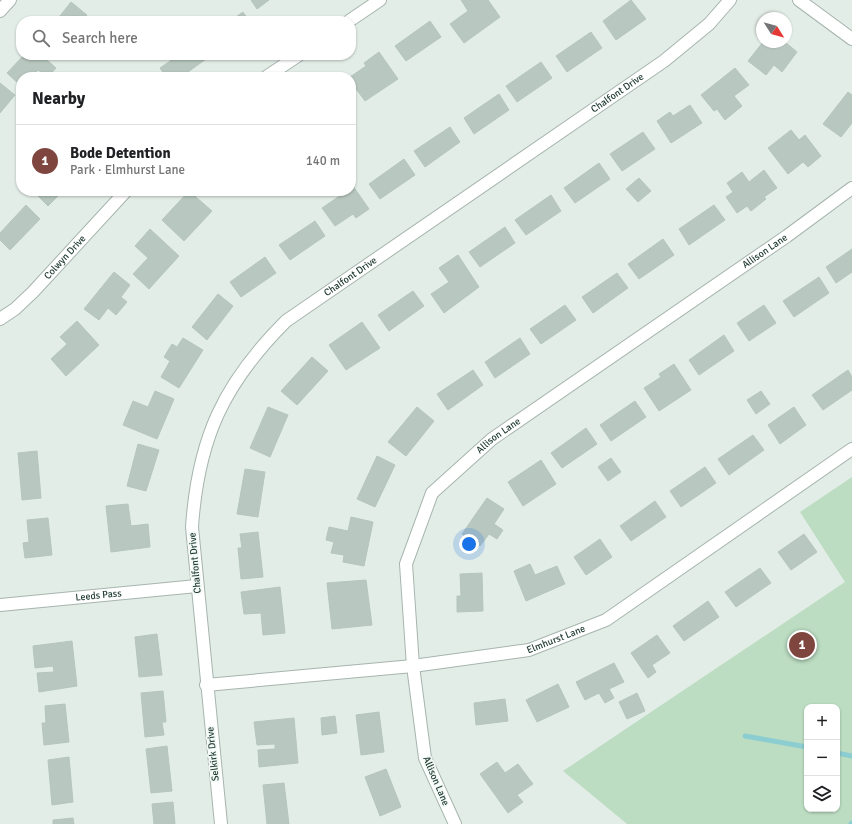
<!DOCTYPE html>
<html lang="en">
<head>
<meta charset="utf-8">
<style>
	:root { --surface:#fff; --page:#f2f2f2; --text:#202124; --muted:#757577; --line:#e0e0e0; --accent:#7e463e }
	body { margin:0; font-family:Signika,sans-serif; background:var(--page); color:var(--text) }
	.controls { position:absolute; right:12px; bottom:12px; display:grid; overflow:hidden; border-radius:8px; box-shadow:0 1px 3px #0004 }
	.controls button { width:36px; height:36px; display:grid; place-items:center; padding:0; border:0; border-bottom:1px solid var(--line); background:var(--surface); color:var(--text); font:20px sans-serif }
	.compass { position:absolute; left:756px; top:12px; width:36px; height:36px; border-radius:50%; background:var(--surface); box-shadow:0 1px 3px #0004; rotate:127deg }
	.you { position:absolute; left:469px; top:544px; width:14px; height:14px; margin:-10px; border:3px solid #fff; border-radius:50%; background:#1a73e8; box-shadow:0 0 0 6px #1a73e833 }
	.badge { display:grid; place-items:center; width:26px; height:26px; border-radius:50%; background:var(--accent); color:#fff; font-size:13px; font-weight:700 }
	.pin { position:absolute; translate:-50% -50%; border:2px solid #fff; box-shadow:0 1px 4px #0006 }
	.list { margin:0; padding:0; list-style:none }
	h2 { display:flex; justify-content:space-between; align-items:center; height:52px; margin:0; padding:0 16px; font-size:17px }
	h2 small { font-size:13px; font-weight:400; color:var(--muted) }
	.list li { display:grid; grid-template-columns:26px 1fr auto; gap:12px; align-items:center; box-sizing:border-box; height:72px; padding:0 16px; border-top:1px solid var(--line) }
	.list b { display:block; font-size:15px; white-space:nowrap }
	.list p { margin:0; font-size:13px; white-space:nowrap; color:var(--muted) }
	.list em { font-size:13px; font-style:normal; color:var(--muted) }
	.icon { flex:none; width:22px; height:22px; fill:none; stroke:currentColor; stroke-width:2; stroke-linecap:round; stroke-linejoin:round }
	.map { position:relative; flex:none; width:852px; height:824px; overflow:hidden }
	.search { position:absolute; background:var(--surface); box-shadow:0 1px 3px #0004; left:16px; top:16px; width:340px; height:44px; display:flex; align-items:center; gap:10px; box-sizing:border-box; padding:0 14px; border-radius:16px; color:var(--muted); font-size:15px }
	.panel { position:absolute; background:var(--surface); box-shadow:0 1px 3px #0004; left:16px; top:72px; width:340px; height:124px; border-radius:16px }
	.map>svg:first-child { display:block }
	.green { fill:#bcddc2; fill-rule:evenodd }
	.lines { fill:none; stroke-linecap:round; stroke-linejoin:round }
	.stream { stroke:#8ccdd1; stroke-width:5 }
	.building { fill:#b8c7c0; stroke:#b5c6be }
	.minor-casing { stroke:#a6b5ae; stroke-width:14 }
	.minor { stroke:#fff; stroke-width:12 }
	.labels { text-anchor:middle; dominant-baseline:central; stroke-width:3.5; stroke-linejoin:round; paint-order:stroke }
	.street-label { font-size:10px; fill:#233e34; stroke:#f3f9f6 }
</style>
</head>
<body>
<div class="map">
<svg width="852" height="824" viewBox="0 0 852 824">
	<rect width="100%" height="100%" fill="#e3ede7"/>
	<path class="green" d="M852 477V824H627L563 771 845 582 800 512ZM807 707H837V809H807Z"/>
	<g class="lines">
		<g class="stream">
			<polyline points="745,736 807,747"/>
			<polyline points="837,753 852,756"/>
			<polyline points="851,824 852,823"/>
		</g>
	</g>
	<g class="building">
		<polygon points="251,0 269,0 257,9"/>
		<polygon points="461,0 488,0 500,17 464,43 450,24 468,11"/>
		<polygon points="631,0 646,19 616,40 603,21"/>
		<polygon points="71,2 87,15 82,21 56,21"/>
		<polygon points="243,12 249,21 230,21"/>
		<polygon points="430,21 441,37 406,61 395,46"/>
		<polygon points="591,32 602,48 567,72 556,56"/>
		<polygon points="763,42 785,42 797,52 782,72 774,65 766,75 748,61"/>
		<polygon points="379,52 398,79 365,101 351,82 350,77 366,66 364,63"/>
		<polygon points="24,55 52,55 47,60 56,68 48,77 38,70 32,77 21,77 21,86 7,73"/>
		<polygon points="179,55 203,55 206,59 181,77 166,77 160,68"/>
		<polygon points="541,62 552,78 517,102 506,86"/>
		<polygon points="735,68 749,85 734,96 742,106 725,120 717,109 714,111 701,95"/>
		<polygon points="0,83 15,95 0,113"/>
		<polygon points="848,92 852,95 852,123 841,137 823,124"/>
		<polygon points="499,94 509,110 474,134 464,118"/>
		<polygon points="690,105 702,123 671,143 657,121 670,112 673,116"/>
		<polygon points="450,127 460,142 425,167 414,151"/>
		<polygon points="791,130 799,140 805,135 821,156 808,167 803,162 788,174 768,148"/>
		<polygon points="643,132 655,149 622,171 610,154"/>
		<polygon points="404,159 415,175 380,199 369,184"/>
		<polygon points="599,163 610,179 575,203 564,188"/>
		<polygon points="764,170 777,188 764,197 766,199 751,211 747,206 737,213 726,197 733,192 727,183 742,172 749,182"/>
		<polygon points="639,178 651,191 638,202 626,189"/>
		<polygon points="353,186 369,209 356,218 353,214 335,226 322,208 347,191 351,191"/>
		<polygon points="37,191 63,191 48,206 35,193"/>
		<polygon points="189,191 212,211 184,241 162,220"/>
		<polygon points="551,195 561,211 526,235 515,220"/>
		<polygon points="26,205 40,219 10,250 0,240 0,233"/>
		<polygon points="714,205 725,220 689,245 679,229"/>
		<polygon points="315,221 325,236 290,260 279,245"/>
		<polygon points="505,227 515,243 480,267 469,252"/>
		<polygon points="150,229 179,256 149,289 133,274 148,258 135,246"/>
		<polygon points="663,239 674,255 639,279 628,264"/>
		<polygon points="852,249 852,272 836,283 826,267"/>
		<polygon points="458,255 479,287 444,313 431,294 449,282 439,268"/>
		<polygon points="265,257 276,273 241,297 230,282"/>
		<polygon points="114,272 130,285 121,297 127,302 116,315 108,308 99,320 84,309"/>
		<polygon points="617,273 628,288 593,313 582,297"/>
		<polygon points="819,277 829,293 794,317 783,301"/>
		<polygon points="413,291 424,306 389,331 378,315"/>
		<polygon points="218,294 233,306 207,340 192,327"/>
		<polygon points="565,305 576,320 541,344 530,329"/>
		<polygon points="764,305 776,323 749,341 737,323"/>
		<polygon points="77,321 99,345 66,376 51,359 67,344 60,337"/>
		<polygon points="362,322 380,348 346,370 329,345"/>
		<polygon points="724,335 734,351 699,375 689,360"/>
		<polygon points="183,338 203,350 179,388 161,377 170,361 164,357 172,344 177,347"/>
		<polygon points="520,338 530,354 495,378 485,362"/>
		<polygon points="312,357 328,371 297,405 281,391"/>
		<polygon points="674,364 691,390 659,411 644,388 661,377 659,374"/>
		<polygon points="473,370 483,385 448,410 437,394"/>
		<polygon points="848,370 852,377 852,390 823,410 812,395"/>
		<polygon points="155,391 174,399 157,439 123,425 133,401 148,407"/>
		<polygon points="761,391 770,404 756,414 747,400"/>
		<polygon points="635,401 646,417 611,441 600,425"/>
		<polygon points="268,407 288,415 270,457 250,448"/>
		<polygon points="417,407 434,421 406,456 388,442"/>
		<polygon points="794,407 806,425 780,444 768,425"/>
		<polygon points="586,428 597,444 562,468 551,453"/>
		<polygon points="753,435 764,450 729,475 718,459"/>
		<polygon points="138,444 159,450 146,491 127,486"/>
		<polygon points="37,451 41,498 22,500 18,453"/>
		<polygon points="377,456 395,465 375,507 357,499"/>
		<polygon points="611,458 621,472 608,481 598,467"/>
		<polygon points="541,460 556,484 523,506 508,482"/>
		<polygon points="705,467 716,483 681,507 670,491"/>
		<polygon points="245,469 265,472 258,517 237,514"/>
		<polygon points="487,498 504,509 494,524 503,530 497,539 489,534 480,546 462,534"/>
		<polygon points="655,501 666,517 631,541 620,526"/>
		<polygon points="128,504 131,526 148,524 150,547 111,552 106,506"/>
		<polygon points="351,517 373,522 364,566 343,562 344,555 331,553 334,542 326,540 329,527 348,531"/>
		<polygon points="48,518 52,555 25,558 23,543 29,542 27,520"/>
		<polygon points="258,532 263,577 241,579 238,548 242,548 240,534"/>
		<polygon points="804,534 817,552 791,570 778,552"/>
		<polygon points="600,539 612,557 586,575 574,557"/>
		<polygon points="530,564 535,575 557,566 565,584 526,601 514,571"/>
		<polygon points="760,568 771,583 736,607 725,592"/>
		<polygon points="482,573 483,611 457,612 457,596 461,596 460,574"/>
		<polygon points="366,580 372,625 332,629 327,583"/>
		<polygon points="280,587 285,633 263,635 261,613 244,614 241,592"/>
		<polygon points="708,601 719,617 684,641 673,626"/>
		<polygon points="157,634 162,675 139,677 135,637"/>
		<polygon points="657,635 670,653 652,665 656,672 648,678 631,653"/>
		<polygon points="72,641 77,686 39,692 37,673 54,672 53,666 35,668 33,646"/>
		<polygon points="614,663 624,682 609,689 614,698 605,703 599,693 585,700 576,682"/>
		<polygon points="558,684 569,707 537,722 526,700"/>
		<polygon points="163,691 166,722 162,722 164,735 145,737 141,693"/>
		<polygon points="637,693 645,711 627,719 619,702"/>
		<polygon points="505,699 508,721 476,725 474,703"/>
		<polygon points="65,704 69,742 44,745 42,723 46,723 45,706"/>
		<polygon points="379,712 384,752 361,755 356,715"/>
		<polygon points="335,716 337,733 322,735 321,718"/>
		<polygon points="294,718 298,763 259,767 258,750 275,749 275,744 257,745 254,722"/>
		<polygon points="167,746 172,791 151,793 146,749"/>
		<polygon points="69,757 73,802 52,805 48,760"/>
		<polygon points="497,762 505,773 518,764 533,784 517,795 523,802 508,813 480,774"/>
		<polygon points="386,769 401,807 380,816 365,777"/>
		<polygon points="284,783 289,824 267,824 263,785"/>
		<polygon points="173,802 175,824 154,824 152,804"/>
		<polygon points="73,818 74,824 53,824 53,820"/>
	</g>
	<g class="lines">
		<defs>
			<g id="minor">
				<polyline points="799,0 852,39"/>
				<polyline points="0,11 10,0"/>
				<polyline points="349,21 380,0"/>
				<polyline points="266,77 299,55"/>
				<path id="s1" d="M0 319 15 309 33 292 126 191"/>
				<path id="s2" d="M0 605 197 586"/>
				<path id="s3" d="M206 685 413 666 529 650 606 620 852 449"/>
				<path id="s4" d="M221 824 192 527C198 439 223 384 286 321L664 61 709 24 730 0"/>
				<path id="s5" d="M455 824 425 758 413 666 406 564 432 493 492 439 787 236 852 188"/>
			</g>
		</defs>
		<use href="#minor" class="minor-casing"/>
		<use href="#minor" class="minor"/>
	</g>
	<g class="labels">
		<g class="street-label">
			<text stroke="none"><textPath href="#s4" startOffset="933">Chalfont Drive</textPath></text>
			<text stroke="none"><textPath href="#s5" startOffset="755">Allison Lane</textPath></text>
			<text stroke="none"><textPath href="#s1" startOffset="90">Colwyn Drive</textPath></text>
			<text stroke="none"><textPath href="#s4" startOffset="609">Chalfont Drive</textPath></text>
			<text stroke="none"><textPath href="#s5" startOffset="431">Allison Lane</textPath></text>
			<text transform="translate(195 563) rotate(-95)">Chalfont Drive</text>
			<text stroke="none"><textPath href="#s2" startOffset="99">Leeds Pass</textPath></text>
			<text stroke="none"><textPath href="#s3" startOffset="354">Elmhurst Lane</textPath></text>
			<text transform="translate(213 754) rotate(-96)">Selkirk Drive</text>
			<text transform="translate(436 781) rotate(67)">Allison Lane</text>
		</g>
	</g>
</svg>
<div class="controls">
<button>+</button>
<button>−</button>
<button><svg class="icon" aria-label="layers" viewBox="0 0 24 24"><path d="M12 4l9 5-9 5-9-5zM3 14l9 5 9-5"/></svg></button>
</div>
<svg class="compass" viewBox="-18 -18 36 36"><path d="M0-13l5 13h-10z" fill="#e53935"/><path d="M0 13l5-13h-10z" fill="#757577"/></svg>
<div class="you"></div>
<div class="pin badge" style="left:802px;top:645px">1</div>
<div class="search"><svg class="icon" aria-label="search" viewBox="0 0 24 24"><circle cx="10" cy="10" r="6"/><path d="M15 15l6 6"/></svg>Search here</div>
<section class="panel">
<h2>Nearby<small></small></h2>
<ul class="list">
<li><span class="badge">1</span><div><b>Bode Detention</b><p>Park · Elmhurst Lane</p></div><em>140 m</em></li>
</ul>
</section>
</div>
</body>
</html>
